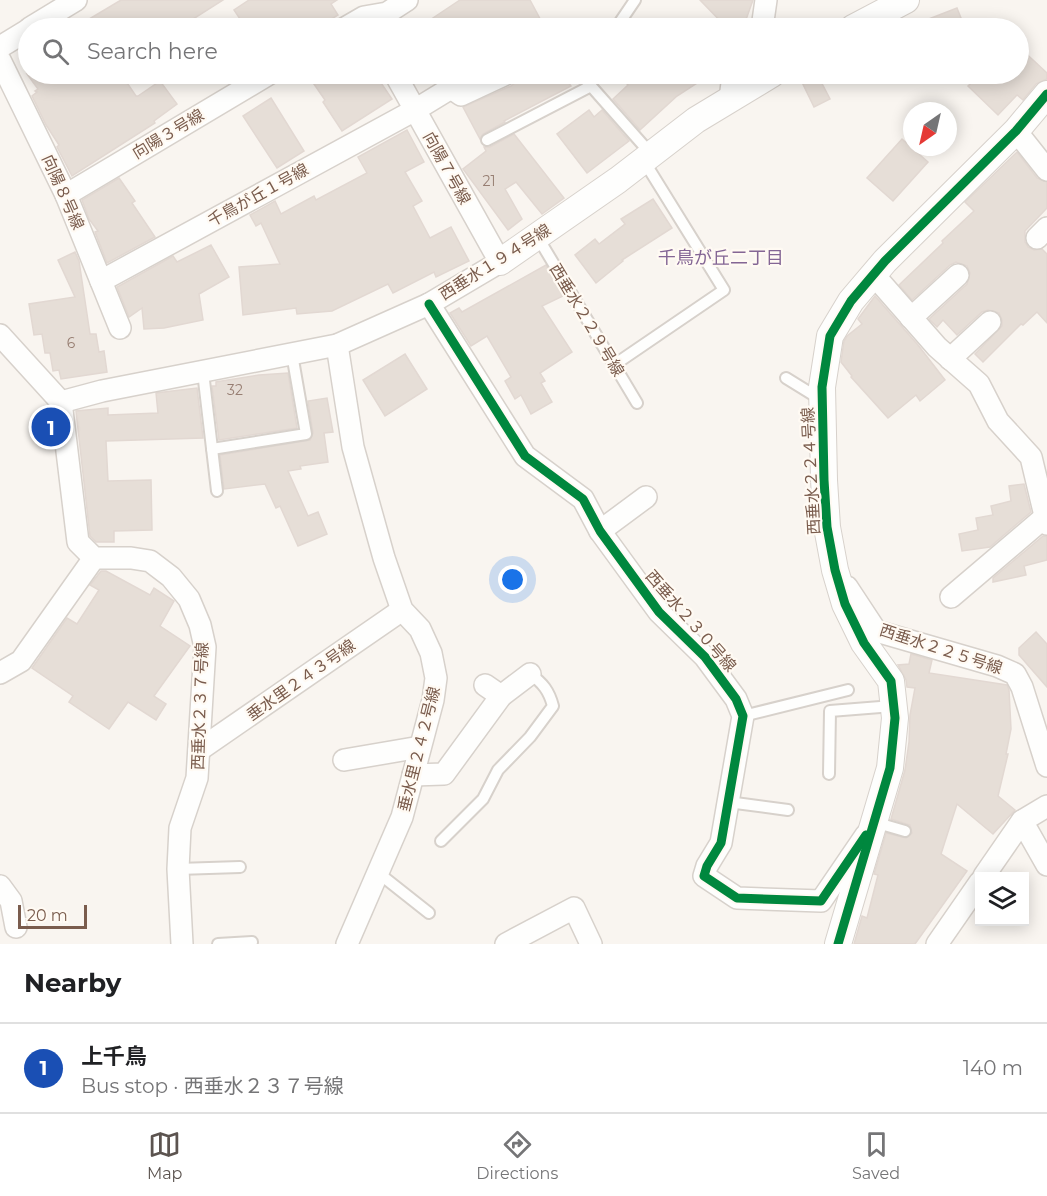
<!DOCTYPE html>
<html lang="en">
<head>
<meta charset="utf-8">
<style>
	:root { --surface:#fff; --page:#f6f6f6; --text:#202124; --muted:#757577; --line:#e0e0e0; --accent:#5c5450 }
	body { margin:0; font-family:Montserrat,"Noto Sans JP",sans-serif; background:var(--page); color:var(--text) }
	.controls { position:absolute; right:18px; bottom:18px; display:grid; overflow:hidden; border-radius:0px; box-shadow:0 3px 15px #0003 }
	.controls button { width:54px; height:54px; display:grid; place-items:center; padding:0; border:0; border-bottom:2px solid var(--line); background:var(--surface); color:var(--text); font:30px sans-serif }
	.compass { position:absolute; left:903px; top:102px; width:54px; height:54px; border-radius:50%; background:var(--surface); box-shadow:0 3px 15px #0003; rotate:214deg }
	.scale { position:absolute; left:18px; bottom:15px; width:69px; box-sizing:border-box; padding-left:6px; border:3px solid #7a5c4d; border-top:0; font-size:16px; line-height:21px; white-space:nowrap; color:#7a5c4d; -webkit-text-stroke:4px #fffaf3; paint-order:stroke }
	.you { position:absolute; left:513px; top:580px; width:21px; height:21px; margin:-15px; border:4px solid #fff; border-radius:50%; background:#1a73e8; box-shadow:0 0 0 9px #1a73e833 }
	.badge { display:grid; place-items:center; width:39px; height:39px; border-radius:50%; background:var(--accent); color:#fff; font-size:20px; font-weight:700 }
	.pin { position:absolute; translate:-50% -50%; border:3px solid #fff; box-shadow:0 2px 6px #0006 }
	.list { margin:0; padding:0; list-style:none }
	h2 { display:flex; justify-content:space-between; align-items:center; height:78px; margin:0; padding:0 24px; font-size:26px }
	h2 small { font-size:20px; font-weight:400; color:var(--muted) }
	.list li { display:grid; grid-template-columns:39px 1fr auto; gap:18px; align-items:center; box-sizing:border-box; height:90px; padding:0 24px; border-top:2px solid var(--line) }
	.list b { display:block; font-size:22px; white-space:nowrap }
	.list p { margin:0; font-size:20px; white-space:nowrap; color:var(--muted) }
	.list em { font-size:20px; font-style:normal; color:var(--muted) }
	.icon { flex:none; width:33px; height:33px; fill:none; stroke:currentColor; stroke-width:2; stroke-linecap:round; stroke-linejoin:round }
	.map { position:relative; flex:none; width:1047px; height:944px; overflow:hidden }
	.search { position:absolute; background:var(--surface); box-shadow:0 3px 15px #0003; left:18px; right:18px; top:18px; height:66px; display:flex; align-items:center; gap:15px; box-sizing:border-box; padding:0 21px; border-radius:33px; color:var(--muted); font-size:22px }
	.sheet { height:168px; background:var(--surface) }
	nav { display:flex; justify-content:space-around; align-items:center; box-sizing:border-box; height:84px; border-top:2px solid var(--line); background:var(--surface); font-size:16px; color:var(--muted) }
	nav a { display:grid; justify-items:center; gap:3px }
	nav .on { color:var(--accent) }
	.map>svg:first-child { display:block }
	.building { fill:#e6ded7; stroke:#e2d8d2; stroke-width:1.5 }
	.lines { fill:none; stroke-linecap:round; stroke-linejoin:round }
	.service-casing { stroke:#d7d1cb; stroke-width:14 }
	.minor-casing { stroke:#d7d1cb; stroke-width:24 }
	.tertiary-casing { stroke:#d7d1cb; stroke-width:28 }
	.service { stroke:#fefefd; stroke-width:10 }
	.minor { stroke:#fefefd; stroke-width:21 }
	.tertiary { stroke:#fefefd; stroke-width:26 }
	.cycleway-casing { stroke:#fffaf3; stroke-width:13 }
	.cycleway { stroke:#00873e; stroke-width:9 }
	.labels { text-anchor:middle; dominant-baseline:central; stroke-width:4.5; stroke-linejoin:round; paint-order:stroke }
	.number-label { font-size:14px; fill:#977e72 }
	.street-label { font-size:16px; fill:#7a5c4d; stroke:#fffaf3 }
	.neighbourhood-label { font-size:18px; fill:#846695; stroke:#fffaf3 }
</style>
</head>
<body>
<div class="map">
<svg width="1047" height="944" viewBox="0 0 1047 944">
	<rect width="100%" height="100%" fill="#f9f5f0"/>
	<g class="building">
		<polygon points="121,0 223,0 179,28 173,20 160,28 74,28"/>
		<polygon points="249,0 337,0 331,4 338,15 317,28 312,28 306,19 291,28 283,28 277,19 262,28 246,28 234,10"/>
		<polygon points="460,0 530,0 545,28 418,28"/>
		<polygon points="700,0 753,0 743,28 727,28"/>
		<polygon points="957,8 965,28 909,28 908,27"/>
		<polygon points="1018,46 1047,73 1047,79 1036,84 1023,100 1017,95 998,115 968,86 981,74 1018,74"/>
		<polygon points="27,74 121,74 136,96 138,96 160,81 177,104 154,121 155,123 72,176 57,147 59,145 46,125 32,96 37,92 35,91 38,89"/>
		<polygon points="307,74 375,74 392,99 342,131 323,102 325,100"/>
		<polygon points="519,74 562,74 571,86 504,121 505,122 483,134 480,139 463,107 511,86 517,81"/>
		<polygon points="640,74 711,74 677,96 640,130 613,99 628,85 626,83"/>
		<polygon points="798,74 817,74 830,99 814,107"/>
		<polygon points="271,98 304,151 277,168 243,116"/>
		<polygon points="589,110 594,117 602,110 629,141 587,173 557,134"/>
		<polygon points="407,130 424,162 405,172 422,201 413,206 430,238 451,227 469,261 436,277 434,272 393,293 388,284 332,311 297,314 296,308 243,315 239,267 280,264 261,223 256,226 250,215 275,201 281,214 314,196 316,200 367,173 358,157"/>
		<polygon points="514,134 564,198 542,214 516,182 505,189 522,219 508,230 463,169 486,151 484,147 490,147"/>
		<polygon points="902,139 928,162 893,201 867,178"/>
		<polygon points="1017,152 1037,178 1047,182 1047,208 1025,231 1025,242 1028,247 1034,250 1042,249 1047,254 1047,323 1037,312 1023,325 1021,324 983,362 975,354 1002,326 1002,320 999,313 988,310 982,312 957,335 943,320 937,327 929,319 967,284 970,273 967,266 956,262 950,265 912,300 899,285 943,243 942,241 974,211 965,202"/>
		<polygon points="119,178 135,201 132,203 155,237 107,263 95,232 98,231 89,219 82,200"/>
		<polygon points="653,199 672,228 622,260 623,261 596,283 575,255 595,239 599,244 625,224 621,219"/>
		<polygon points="211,245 229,277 199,294 203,320 164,328 144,329 142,308 129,317 117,287 173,256 177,262"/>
		<polygon points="75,252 79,261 90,334 96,334 99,352 104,351 107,372 61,379 59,370 53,371 50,353 45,353 42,334 34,335 29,304 75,297 58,260"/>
		<polygon points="546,265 563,296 542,306 572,352 540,373 545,381 541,383 552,402 531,414 521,395 515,399 505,381 511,377 487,336 471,346 450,313 459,308 462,312"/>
		<polygon points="875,296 918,345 945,380 920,401 916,395 888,418 851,377 852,376 841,362 844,341 847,336 862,324 858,319"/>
		<polygon points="405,354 427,389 385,416 363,380"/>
		<polygon points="288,373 297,428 219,440 212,386 216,386 216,382 259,375"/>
		<polygon points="197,388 203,438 106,441 108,481 151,480 152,530 114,531 114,542 96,542 90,536 76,411 108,408 108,415 158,413 156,393"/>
		<polygon points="327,398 333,432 324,433 328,462 300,466 301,469 288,471 308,516 318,512 327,534 298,546 280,506 276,508 265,484 224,489 220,455 310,440 313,433 308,401"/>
		<polygon points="1024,484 1031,512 990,547 962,551 959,534 978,530 976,518 993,515 991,506 1011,501 1009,486"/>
		<polygon points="1043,536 1047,536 1047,560 1024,566 1026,575 993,582 993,578"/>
		<polygon points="101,571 106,571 150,595 154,588 174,601 160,626 190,646 154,696 166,704 156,720 128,702 109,729 69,702 73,696 32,668 67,618 77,624 99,590 90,585"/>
		<polygon points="1036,632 1047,644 1047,687 1019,655 1019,648"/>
		<polygon points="911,654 932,660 929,673 1007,685 1009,690 1011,729 1006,754 1008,754 998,796 1015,810 993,834 957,804 941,854 967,871 915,944 854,944 862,916 867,918 878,875 874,874 886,833 906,838 912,833 910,825 891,819 905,770 909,742 910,715 915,688 907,687 906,680 898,665 909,664"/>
	</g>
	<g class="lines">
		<defs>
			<g id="service">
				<polyline points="616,28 635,0"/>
				<polyline points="586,74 583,77 651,154"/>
				<polyline points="487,140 591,86"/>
				<polyline points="537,236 637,403"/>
				<polyline points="614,365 724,290 644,161"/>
				<polyline points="203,372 217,491"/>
				<polyline points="786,378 820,399"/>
				<polyline points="212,449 306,434 292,354"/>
				<polyline points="743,716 848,690"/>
				<polyline points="829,774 830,711 893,706"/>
				<polyline points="728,802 788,810"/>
				<polyline points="874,822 905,831"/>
				<path d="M441 841 483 799 498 770 530 737 553 706C549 691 543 683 530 674"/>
				<polyline points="178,869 240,867"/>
				<polyline points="376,875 386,879 429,913"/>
				<polyline points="218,944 252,942"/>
			</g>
			<g id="minor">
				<polyline points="30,28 76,0"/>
				<polyline points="345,28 364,17 387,13 407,0"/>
				<polyline points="762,28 766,0"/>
				<polyline points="0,47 28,30"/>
				<polyline points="0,60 66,195 120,328"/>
				<polyline points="730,99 733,75 735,74"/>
				<polyline points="1016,131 1047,170"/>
				<polyline points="66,195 269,74"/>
				<polyline points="1037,238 1047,228"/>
				<polyline points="873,274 937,347 979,384 998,421 1031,457 1047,524"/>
				<polyline points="101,281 415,110 451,88 461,95 506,74"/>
				<polyline points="429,304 525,456 583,499 600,531 659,612 705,657 736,699 743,716 721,843 707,866 704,876 737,898 821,901 866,835"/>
				<polyline points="911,318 958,275"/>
				<polyline points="0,335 61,402"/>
				<polyline points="337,345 353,447 384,558 402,610 420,629 431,653 436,678 433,700 402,817 347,944"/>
				<polyline points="950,359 990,322"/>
				<polyline points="61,402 102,391 337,345 429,304 500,262 395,74"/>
				<polyline points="61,402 78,542 94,558 131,558 150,561 171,577 189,599 200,625 205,647 197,778 180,828 178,869 182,944"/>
				<polyline points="600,531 646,497"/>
				<polyline points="847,587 876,631 997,666 1015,674 1022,687 1047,766"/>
				<polyline points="951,597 1045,517"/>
				<polyline points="0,673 21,661 94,558"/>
				<polyline points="485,685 501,696"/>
				<polyline points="199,750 402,610"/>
				<polyline points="344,760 420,747"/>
				<polyline points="413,775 444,774 501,696 530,674"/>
				<polyline points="1022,821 1047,865"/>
				<polyline points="984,876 1022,821 1047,806"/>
				<polyline points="0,886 11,901 16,927"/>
				<polyline points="506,944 574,908 591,944"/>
				<polyline points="937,944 980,882"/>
			</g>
			<g id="tertiary">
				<polyline points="853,28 906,0"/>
				<polyline points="500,262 618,180 696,120 772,74"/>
				<polyline points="838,944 890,768 895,718 891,681 864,643 845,604 835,570 827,527 824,480 822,387 830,336 851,301 885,261 1016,131 1047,94"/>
			</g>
		</defs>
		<use href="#service" class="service-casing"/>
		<use href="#minor" class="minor-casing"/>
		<use href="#tertiary" class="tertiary-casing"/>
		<use href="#service" class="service"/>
		<use href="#minor" class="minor"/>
		<use href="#tertiary" class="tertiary"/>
		<defs>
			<g id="cycleway">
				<polyline points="429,304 525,456 583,499 600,531 659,612 705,657 736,699 743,716 721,843 707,866 704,876 737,898 821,901 866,835"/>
				<polyline points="838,944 890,768 895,718 891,681 864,643 845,604 835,570 827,527 824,480 822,387 830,336 851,301 885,261 1016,131 1047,94"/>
			</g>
		</defs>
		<use href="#cycleway" class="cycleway-casing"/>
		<use href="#cycleway" class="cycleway"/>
	</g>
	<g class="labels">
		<g class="number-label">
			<text x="489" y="181">21</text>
			<text x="71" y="343">6</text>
			<text x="235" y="390">32</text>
		</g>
		<g class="street-label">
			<text transform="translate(168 134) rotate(-31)">向陽３号線</text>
			<text transform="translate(447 168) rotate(61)">向陽７号線</text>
			<text transform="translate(63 192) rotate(66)">向陽８号線</text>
			<text transform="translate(258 195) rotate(-29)">千鳥が丘１号線</text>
			<text transform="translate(495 262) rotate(-32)">西垂水１９４号線</text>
			<text transform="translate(587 320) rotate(59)">西垂水２２９号線</text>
			<text transform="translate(811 471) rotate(-93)">西垂水２２４号線</text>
			<text transform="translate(691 621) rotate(49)">西垂水２３０号線</text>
			<text transform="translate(941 649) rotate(18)">西垂水２２５号線</text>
			<text transform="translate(301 680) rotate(-35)">垂水里２４３号線</text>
			<text transform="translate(200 706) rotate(-88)">西垂水２３７号線</text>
			<text transform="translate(419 749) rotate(-76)">垂水里２４２号線</text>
		</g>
		<g class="neighbourhood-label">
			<text x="721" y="258">千鳥が丘二丁目</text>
		</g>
	</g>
</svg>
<div class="controls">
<button><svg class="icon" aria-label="layers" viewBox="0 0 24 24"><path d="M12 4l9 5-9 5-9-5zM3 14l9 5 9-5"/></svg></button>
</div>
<svg class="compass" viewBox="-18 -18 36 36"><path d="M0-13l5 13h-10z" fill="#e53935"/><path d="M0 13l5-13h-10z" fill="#757577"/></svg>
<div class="scale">20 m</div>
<div class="you"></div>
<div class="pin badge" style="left:51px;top:427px;background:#1a4fb4">1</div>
<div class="search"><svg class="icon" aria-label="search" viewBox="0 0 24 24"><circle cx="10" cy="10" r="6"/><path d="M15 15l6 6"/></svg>Search here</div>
</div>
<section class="sheet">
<h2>Nearby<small></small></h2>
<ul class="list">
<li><span class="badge" style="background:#1a4fb4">1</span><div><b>上千鳥</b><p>Bus stop · 西垂水２３７号線</p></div><em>140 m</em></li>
</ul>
</section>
<nav>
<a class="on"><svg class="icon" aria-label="map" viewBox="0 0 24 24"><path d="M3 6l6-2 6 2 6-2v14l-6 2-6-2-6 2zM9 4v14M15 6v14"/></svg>Map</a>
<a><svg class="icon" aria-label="directions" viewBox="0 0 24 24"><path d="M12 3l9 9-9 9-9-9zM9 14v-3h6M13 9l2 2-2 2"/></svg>Directions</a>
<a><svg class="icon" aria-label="saved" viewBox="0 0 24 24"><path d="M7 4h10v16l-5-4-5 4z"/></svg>Saved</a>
</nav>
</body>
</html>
